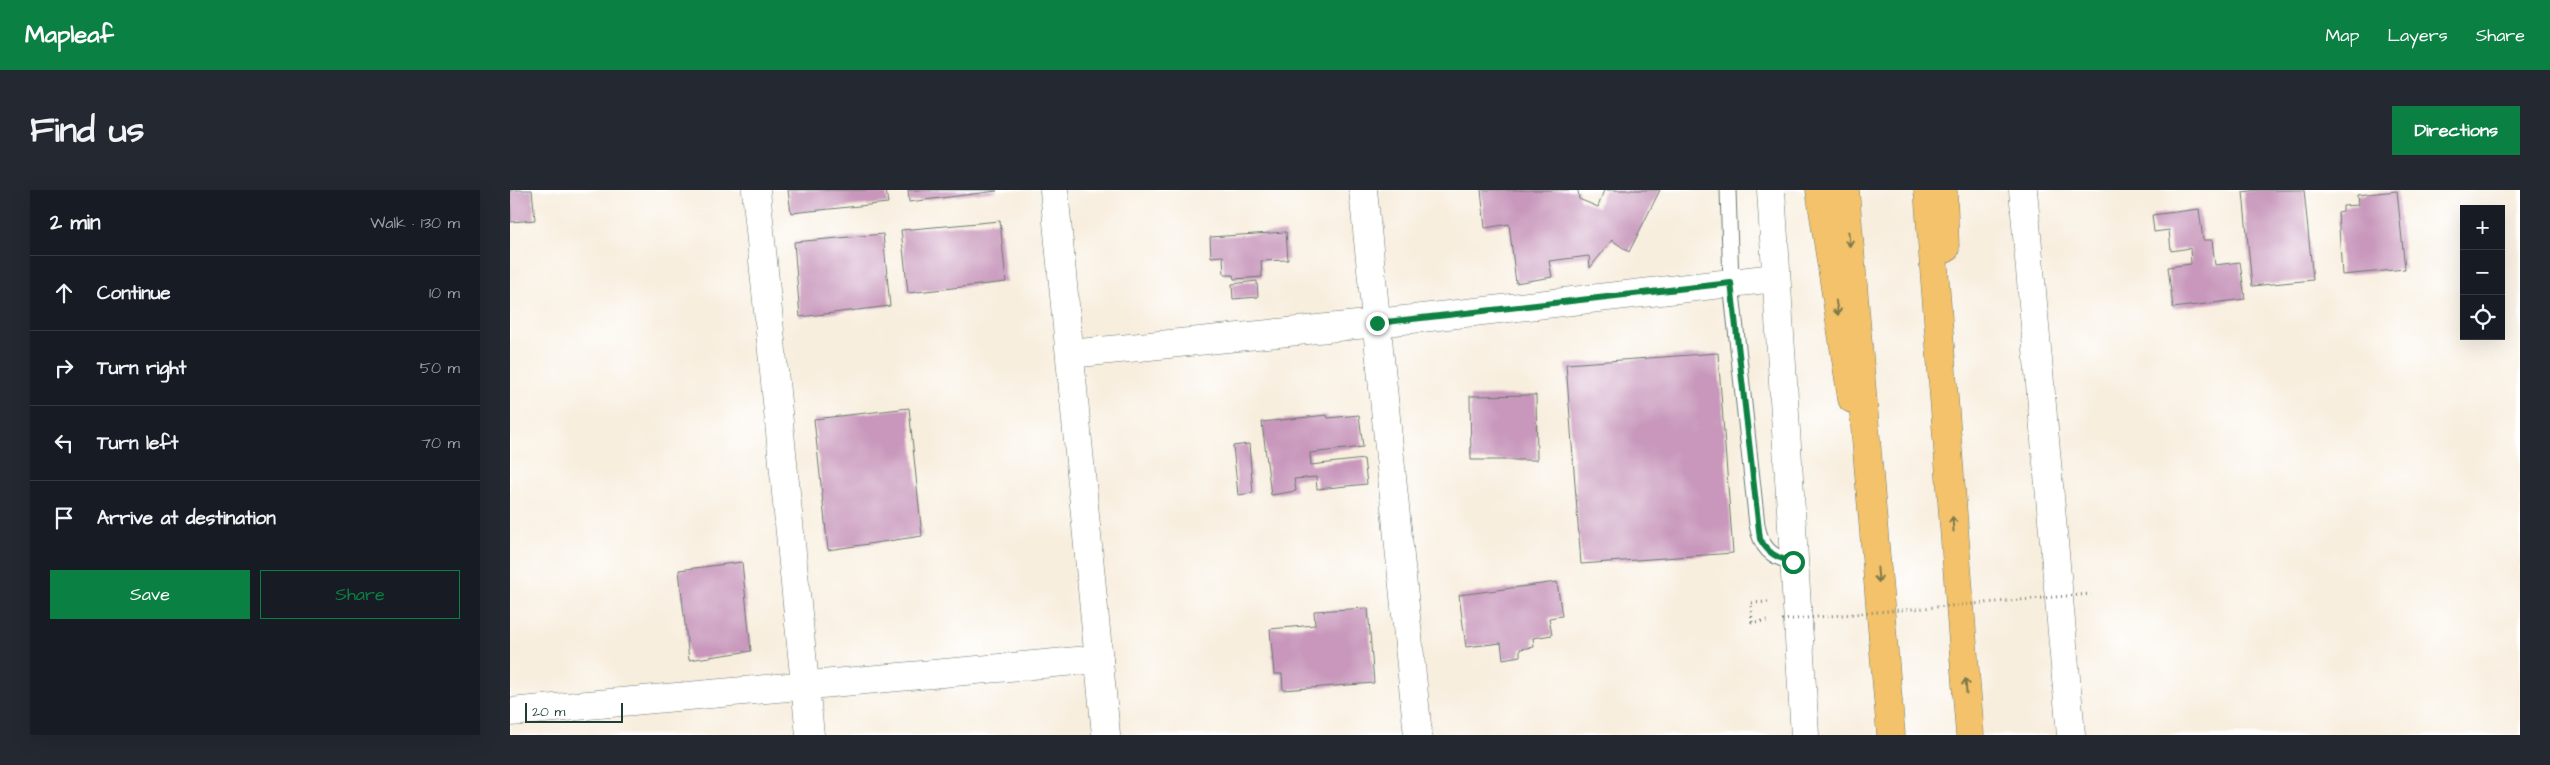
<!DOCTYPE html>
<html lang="en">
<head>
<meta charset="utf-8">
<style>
	:root { --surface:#171b24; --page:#242831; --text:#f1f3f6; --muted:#9ea1a6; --line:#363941; --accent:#0b8043 }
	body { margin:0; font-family:"Architects Daughter",sans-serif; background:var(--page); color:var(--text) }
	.controls { position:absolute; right:15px; top:15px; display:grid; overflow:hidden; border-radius:0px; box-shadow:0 5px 20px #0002 }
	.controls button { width:45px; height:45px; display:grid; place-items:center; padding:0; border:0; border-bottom:1px solid var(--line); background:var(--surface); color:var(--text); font:25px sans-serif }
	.scale { position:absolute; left:15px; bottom:12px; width:98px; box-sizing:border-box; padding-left:5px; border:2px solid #1f3d34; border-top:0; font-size:14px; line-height:18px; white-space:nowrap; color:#1f3d34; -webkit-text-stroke:4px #fff; paint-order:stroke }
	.stop { position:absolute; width:15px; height:15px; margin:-11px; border:4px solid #0b8043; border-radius:50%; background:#fff }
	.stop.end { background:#0b8043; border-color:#fff; box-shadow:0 1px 5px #0008 }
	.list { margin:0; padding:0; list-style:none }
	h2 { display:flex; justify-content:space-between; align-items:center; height:65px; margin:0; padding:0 20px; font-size:21px }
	h2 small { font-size:16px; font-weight:400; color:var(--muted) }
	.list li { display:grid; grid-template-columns:32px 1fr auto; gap:15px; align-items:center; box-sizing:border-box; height:75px; padding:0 20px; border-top:1px solid var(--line) }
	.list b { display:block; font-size:19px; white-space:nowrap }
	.list em { font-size:16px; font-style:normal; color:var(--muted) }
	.actions { display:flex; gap:10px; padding:15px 20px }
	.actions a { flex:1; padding:11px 0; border:1px solid var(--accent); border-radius:0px; text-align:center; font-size:18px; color:var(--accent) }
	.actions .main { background:var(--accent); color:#fff }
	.icon { flex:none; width:28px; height:28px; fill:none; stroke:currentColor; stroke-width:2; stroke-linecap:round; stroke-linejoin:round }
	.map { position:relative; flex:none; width:2010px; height:545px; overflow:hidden; border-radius:0px }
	header { display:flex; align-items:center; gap:30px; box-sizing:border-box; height:70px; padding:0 25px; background:var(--accent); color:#fff }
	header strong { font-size:24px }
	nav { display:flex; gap:28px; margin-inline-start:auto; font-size:18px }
	.intro { display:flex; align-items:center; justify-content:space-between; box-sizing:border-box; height:120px; padding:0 30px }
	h1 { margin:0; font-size:35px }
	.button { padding:12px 22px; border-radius:0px; background:var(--accent); color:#fff; font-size:18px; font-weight:700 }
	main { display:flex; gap:30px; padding:0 30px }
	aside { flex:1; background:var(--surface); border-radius:0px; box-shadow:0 5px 20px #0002 }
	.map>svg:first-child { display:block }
	.building { fill:#c897bb }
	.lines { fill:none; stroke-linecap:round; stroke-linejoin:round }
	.lane-casing { stroke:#6b7b70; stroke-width:17 }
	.street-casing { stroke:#6b7b70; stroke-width:29 }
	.primary-casing { stroke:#6b7b70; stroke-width:29 }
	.highway-casing { stroke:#6b7b70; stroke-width:29 }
	.path { stroke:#6b7b70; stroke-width:3; stroke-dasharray:1 4; stroke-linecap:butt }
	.lane { stroke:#fff; stroke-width:15 }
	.street { stroke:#fff; stroke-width:28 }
	.primary { stroke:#f3c26a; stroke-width:28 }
	.highway { stroke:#f3c26a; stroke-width:28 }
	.path-bridge { stroke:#6b7b70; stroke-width:3; stroke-dasharray:1 4; stroke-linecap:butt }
	.oneway { stroke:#7e794c }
	.route { stroke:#0b8043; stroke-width:6 }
</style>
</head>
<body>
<header>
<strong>Mapleaf</strong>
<nav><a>Map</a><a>Layers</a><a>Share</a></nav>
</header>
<div class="intro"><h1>Find us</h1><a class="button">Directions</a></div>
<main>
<aside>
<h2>2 min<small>Walk · 130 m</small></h2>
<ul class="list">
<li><svg class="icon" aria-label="ahead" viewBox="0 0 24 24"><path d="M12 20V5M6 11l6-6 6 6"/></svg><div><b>Continue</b></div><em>10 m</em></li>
<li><svg class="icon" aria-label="right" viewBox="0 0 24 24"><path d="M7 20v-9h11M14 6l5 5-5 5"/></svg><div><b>Turn right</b></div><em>50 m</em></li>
<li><svg class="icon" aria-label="left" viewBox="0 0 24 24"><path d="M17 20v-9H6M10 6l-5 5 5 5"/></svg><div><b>Turn left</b></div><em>70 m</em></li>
<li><svg class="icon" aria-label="arrive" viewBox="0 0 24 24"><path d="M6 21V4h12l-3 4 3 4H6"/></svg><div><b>Arrive at destination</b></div></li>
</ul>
<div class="actions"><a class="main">Save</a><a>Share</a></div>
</aside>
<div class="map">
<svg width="2010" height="545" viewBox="0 0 2010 545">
	<rect width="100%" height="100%" fill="#fff"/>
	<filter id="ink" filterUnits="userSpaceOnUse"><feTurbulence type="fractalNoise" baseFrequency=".02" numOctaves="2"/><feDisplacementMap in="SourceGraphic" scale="10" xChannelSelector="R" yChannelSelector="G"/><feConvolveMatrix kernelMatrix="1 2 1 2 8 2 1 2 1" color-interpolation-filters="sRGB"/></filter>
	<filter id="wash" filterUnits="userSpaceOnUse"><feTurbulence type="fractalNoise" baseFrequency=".0096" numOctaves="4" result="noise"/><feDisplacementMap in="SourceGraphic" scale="20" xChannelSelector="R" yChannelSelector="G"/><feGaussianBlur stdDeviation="1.12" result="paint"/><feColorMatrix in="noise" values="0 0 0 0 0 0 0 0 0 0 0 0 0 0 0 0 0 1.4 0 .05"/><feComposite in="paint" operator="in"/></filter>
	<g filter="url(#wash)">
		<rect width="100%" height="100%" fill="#f8eede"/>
		<g id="blocks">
			<g class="building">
				<polygon points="0,0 22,0 25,30 1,32"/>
				<polygon points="278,0 376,0 378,13 281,23"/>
				<polygon points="398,0 486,0 487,1 399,12"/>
				<polygon points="971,0 1068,0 1069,9 1088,17 1094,0 1150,0 1119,62 1102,50 1080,78 1079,66 1039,71 1042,87 1006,93 999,34 975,38"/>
				<polygon points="1747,0 1794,0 1803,90 1742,96 1733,2"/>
				<polygon points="1887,1 1895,79 1832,85 1828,22 1833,21 1833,16 1848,15 1847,5"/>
				<polygon points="1689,19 1693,50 1702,50 1705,75 1730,72 1735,109 1663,118 1658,77 1681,74 1680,58 1661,61 1659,40 1644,42 1642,25"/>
				<polygon points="490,31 496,92 398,103 391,40"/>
				<polygon points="776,42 778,70 751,71 752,87 724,89 723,85 714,85 713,66 701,67 700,47"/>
				<polygon points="373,44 380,116 290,127 284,52"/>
				<polygon points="747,91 748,107 723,109 722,94"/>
				<polygon points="1208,163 1223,363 1071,374 1056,174"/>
				<polygon points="1026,205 1027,270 961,270 960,206"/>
				<polygon points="399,218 412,346 318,360 304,229"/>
				<polygon points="817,225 818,228 849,225 853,257 800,263 801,275 854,269 857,294 807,299 806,287 784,289 786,301 761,305 752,232"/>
				<polygon points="739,254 743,303 728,305 723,256"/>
				<polygon points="232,372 241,461 179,470 169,380"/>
				<polygon points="1047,392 1052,426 1039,428 1042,445 1023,448 1024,457 1010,459 1010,466 993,469 991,453 956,457 949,405"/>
				<polygon points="858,418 864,493 773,500 772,484 764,484 760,439 805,435 804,421"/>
			</g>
		</g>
	</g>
	<g filter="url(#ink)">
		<use href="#blocks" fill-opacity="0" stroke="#6b7b70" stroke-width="1"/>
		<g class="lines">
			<defs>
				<path id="lane" d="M1218 0 1221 93 1247 335C1251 357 1260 367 1283 372"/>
				<g id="street">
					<polyline points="246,0 300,545"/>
					<polyline points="544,0 596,545"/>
					<polyline points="853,0 908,545"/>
					<polyline points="1261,0 1295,545"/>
					<polyline points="1513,0 1561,545"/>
					<polyline points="560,164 867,133 1265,88"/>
					<polyline points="0,522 589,469"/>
				</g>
				<g id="primary">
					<polyline points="1310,0 1342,209"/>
					<polyline points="1433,0 1435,59"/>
				</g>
				<g id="highway">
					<polyline points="1335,0 1381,545"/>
					<polyline points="1418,0 1460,545"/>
				</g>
			</defs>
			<use href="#lane" class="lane-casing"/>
			<use href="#street" class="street-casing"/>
			<use href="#primary" class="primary-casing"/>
			<use href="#highway" class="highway-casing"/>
			<polyline class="path" points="1257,431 1242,432 1241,413 1258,412"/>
			<use href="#lane" class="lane"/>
			<use href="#street" class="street"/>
			<use href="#primary" class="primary"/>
			<use href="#highway" class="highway"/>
			<polyline class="path-bridge" points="1272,430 1581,404"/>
		</g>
		<defs><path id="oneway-shaft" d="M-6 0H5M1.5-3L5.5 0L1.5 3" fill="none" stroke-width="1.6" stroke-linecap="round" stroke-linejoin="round" transform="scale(1.25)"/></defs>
		<g class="oneway">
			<use href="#oneway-shaft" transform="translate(1339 49) rotate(85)"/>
			<use href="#oneway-shaft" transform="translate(1327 118) rotate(81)"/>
			<use href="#oneway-shaft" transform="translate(1443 334) rotate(-94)"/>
			<use href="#oneway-shaft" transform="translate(1368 385) rotate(85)"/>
			<use href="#oneway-shaft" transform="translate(1456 496) rotate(-94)"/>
		</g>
	</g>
	<g class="lines" filter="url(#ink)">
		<path class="route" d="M867 133 1221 93 1250 349C1258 363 1266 368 1283 372"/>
	</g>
</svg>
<div class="controls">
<button>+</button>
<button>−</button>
<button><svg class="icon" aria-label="locate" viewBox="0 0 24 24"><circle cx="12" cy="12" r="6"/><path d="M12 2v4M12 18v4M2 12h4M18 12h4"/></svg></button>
</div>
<div class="scale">20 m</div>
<div class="stop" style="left:1283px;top:372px"></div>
<div class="stop end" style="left:867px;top:133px"></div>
</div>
</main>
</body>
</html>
